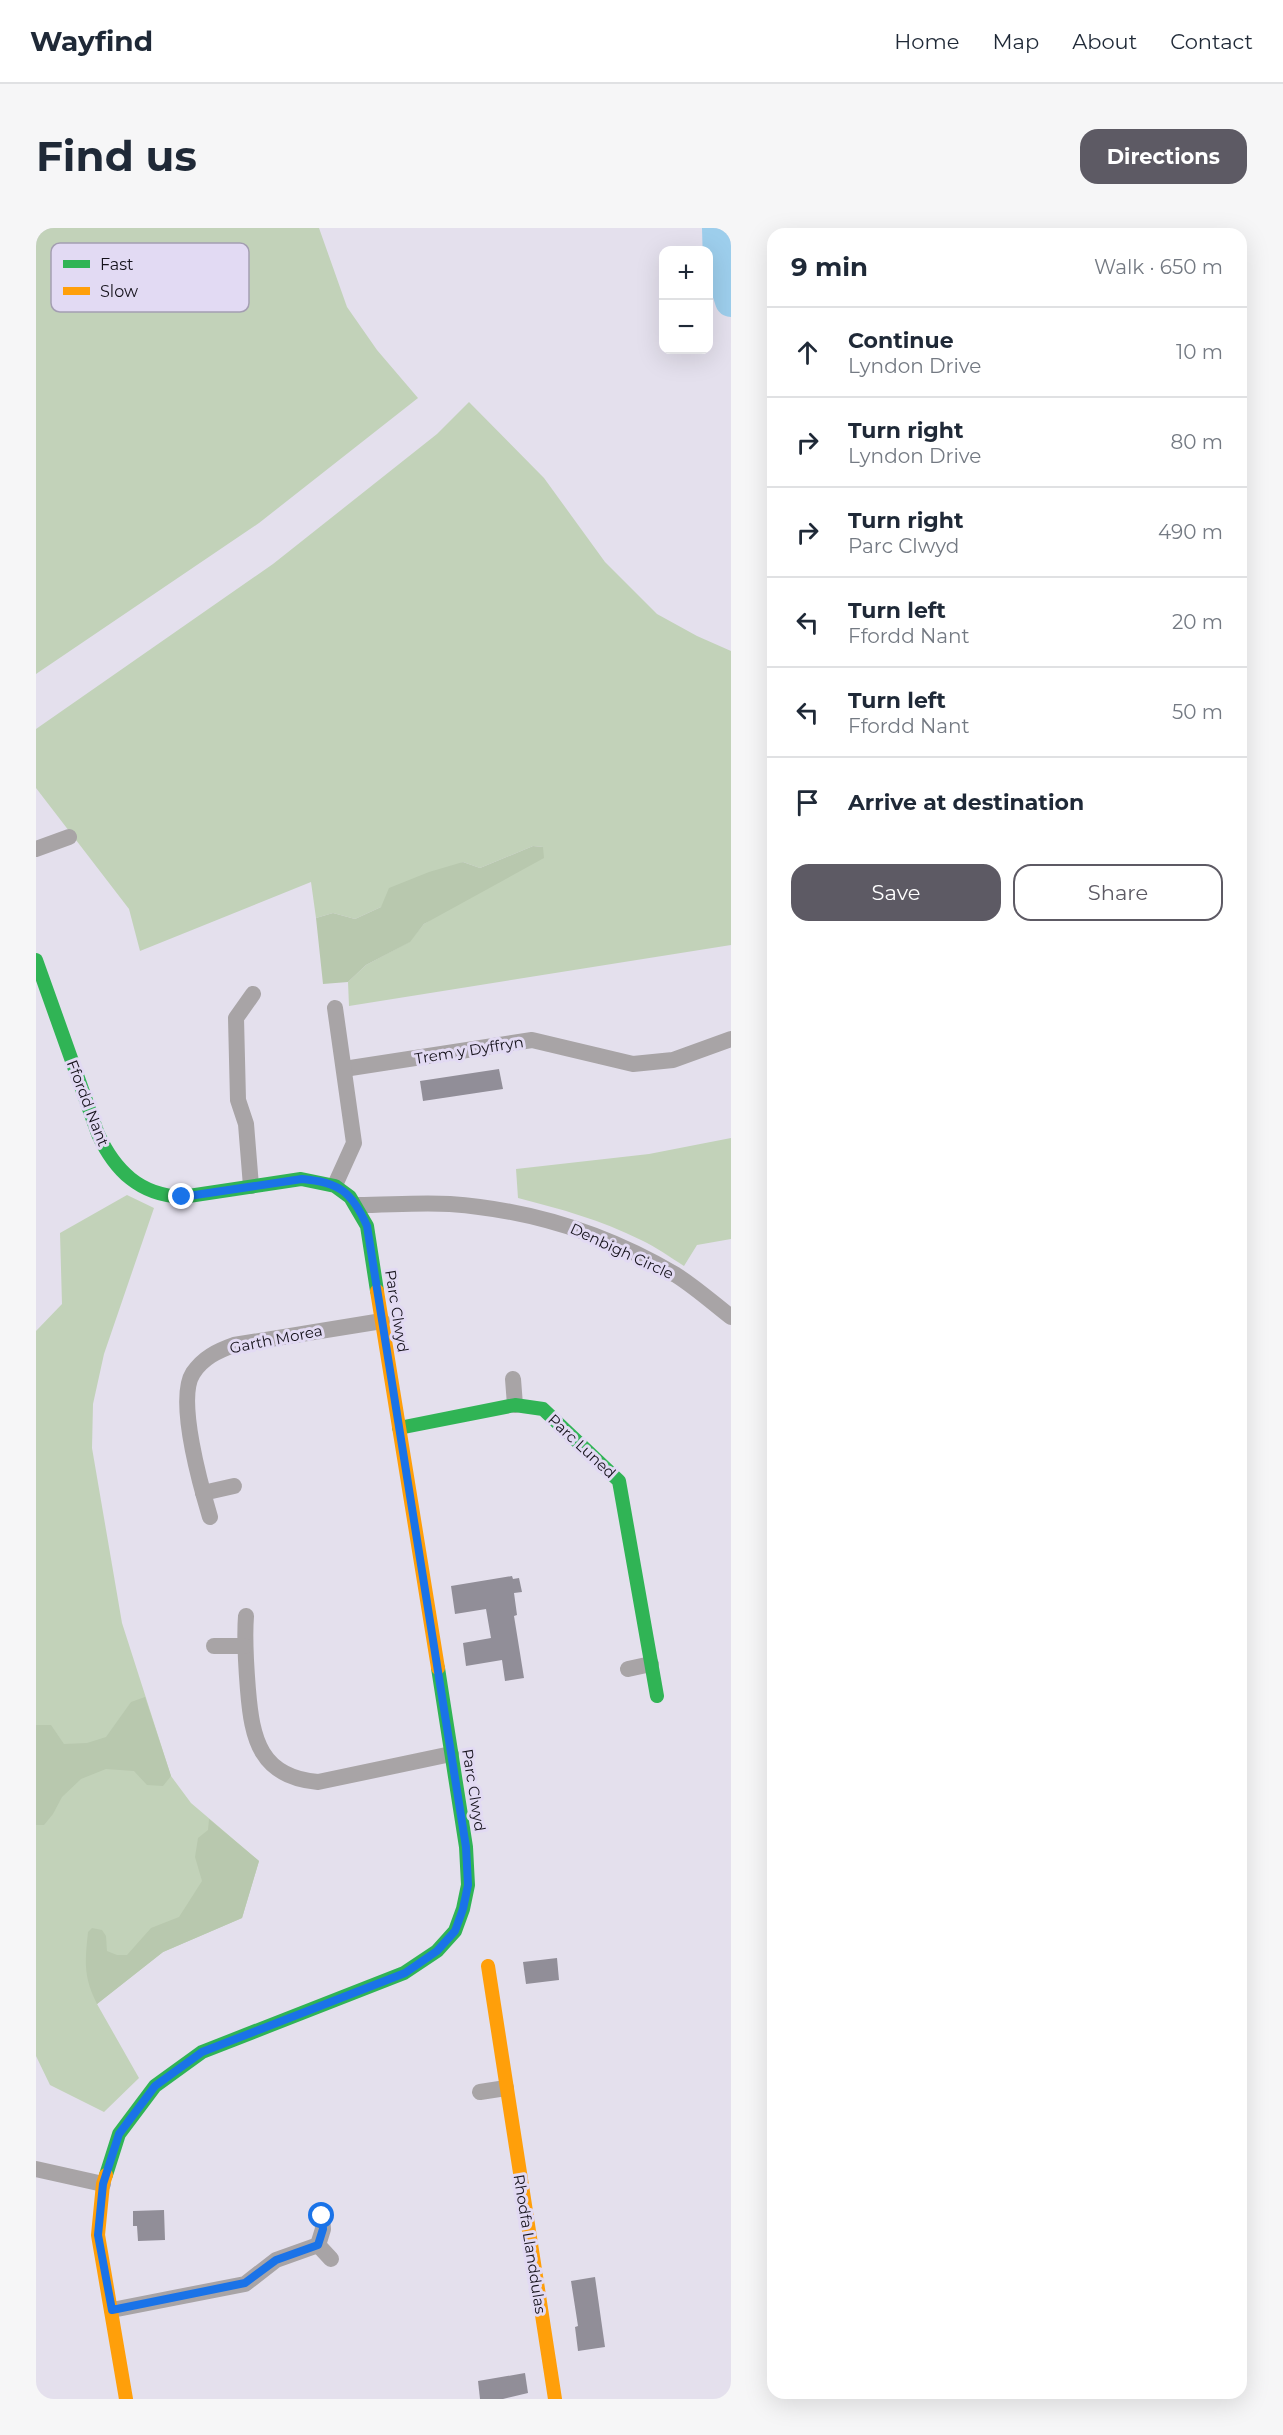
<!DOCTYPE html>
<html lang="en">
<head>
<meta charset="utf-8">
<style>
	:root { --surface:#fff; --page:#f6f6f7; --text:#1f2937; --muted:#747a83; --line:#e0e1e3; --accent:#5d5a64 }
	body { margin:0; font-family:Montserrat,sans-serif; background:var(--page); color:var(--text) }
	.controls { position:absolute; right:18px; top:18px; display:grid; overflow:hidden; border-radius:12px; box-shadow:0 6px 24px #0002 }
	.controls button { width:54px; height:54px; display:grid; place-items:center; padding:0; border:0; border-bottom:2px solid var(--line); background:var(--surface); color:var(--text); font:30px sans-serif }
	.stop { position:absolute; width:18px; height:18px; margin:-14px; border:4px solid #1a73e8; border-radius:50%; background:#fff }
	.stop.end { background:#1a73e8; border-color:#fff; box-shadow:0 2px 6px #0008 }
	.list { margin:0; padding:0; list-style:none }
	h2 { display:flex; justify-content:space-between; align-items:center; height:78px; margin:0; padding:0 24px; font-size:26px }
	h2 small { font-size:20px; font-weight:400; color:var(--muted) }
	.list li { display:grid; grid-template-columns:39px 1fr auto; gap:18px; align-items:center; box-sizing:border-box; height:90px; padding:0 24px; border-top:2px solid var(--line) }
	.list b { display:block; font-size:22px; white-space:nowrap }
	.list p { margin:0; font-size:20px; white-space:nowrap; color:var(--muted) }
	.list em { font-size:20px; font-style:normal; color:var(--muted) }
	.actions { display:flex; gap:12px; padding:18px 24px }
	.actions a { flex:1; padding:14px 0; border:2px solid var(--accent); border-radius:18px; text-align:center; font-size:21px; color:var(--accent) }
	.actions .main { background:var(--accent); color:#fff }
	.icon { flex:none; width:33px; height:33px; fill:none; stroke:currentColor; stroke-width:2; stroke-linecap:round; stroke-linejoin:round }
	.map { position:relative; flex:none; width:695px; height:2171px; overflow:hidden; border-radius:18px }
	header { display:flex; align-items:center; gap:36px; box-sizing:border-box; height:84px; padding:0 30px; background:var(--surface); border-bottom:2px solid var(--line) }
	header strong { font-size:28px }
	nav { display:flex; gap:33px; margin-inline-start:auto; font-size:21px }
	.intro { display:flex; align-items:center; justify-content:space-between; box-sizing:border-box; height:144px; padding:0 36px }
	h1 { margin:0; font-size:42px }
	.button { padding:15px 27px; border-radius:18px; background:var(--accent); color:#fff; font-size:21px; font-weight:700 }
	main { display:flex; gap:36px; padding:0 36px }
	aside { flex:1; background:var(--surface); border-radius:18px; box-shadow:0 6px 24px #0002 }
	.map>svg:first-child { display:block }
	.green { fill:#c2d2b9 }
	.forest { fill:#b8c8ae }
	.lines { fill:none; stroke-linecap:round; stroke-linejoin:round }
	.river { stroke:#9dceec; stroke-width:32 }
	.building { fill:#918e98 }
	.street { stroke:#a8a4a6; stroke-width:16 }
	.fast { stroke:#30b455; stroke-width:14 }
	.slow { stroke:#ff9f0a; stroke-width:14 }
	.route { stroke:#1a73e8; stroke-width:8 }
	.labels { text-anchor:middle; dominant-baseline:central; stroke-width:6; stroke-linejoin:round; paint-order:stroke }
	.street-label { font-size:15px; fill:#15121b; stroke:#e2daf3 }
	.key { fill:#e2daf3; stroke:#a49eb2; stroke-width:1.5 }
	.key-label { font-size:16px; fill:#15121b }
</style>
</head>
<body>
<header>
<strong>Wayfind</strong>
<nav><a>Home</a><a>Map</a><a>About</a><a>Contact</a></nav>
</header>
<div class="intro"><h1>Find us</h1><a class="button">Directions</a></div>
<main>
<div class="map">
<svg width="695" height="2171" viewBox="0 0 695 2171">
	<rect width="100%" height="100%" fill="#e4e0ed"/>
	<g class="green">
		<polygon points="0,0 283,0 311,79 341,122 382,170 223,295 0,446"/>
		<polygon points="433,174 508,250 569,334 621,386 661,408 695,423 695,717 313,778 312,754 330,737 373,714 388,696 507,619 497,618 444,640 427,634 345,679 319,691 297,685 280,690 275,654 104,723 93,681 0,560 0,501 237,336 401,206"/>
		<path d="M695 910V1011L661 1017 648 1038C634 1029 620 1019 605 1012 565 992 525 981 482 970L480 941 613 926Z"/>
		<polygon points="91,967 118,980 68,1126 57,1176 56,1220 86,1395 135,1548 155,1575 223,1633 206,1690 127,1724 61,1776 103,1850 68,1884 14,1857 0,1828 0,1103 26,1076 24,1005"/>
	</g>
	<g class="forest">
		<polygon points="497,618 507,619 508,630 388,696 374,714 330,737 312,754 287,756 280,690 297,685 319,691 345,679 353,660 393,644 427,634 444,640"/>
		<polygon points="109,1469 135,1548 127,1558 111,1557 98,1543 70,1541 45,1551 26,1569 17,1586 8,1597 0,1597 0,1497 15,1497 28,1516 51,1515 70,1509 95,1474"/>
		<path d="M173 1591 223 1633 206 1690 127 1724 61 1776C47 1748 49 1734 52 1704L56 1700 66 1702 70 1708 71 1723 81 1727H91L115 1700 143 1689 166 1653 159 1629 162 1610 172 1602Z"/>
	</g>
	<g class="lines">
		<polyline class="river" points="682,0 683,36 695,73"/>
	</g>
	<g class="building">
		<polygon points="463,841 467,861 387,873 384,853"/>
		<polygon points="476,1348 477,1351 483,1350 486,1364 478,1365 481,1387 478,1388 488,1450 469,1453 466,1432 430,1438 427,1415 455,1410 450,1381 419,1386 415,1358"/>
		<polygon points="521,1730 523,1752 490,1756 487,1734"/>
		<polygon points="128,1982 129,2012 102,2013 101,1998 97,1998 97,1983"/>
		<polygon points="559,2049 569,2119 542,2123 539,2099 542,2098 535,2053"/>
		<polygon points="489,2145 492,2165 467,2171 444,2171 442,2153"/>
	</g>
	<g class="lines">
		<g class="street">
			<polyline points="0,621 33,609"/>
			<polyline points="308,841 496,812 597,836 637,832 695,811"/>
			<polyline points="299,957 318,915 299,780"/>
			<polyline points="215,958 210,896 202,872 200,790 217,766"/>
			<path d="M322 977C352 977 384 974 414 976 496 982 569 1005 640 1047 659 1059 677 1075 695 1089"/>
			<polyline points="477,1151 479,1177"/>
			<polyline points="167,1265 198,1258"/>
			<path d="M174 1289C165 1259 140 1171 157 1145 167 1130 181 1123 198 1117L346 1093"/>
			<path d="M210 1388C208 1413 210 1437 212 1462 216 1511 224 1549 282 1554L415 1526"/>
			<polyline points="178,1418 208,1418"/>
			<polyline points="592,1441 615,1436"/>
			<polyline points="444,1864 470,1860"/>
			<polyline points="0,1941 67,1956"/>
			<polyline points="282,2017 287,2001 286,1988"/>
			<polyline points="76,2082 209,2056 240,2032 282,2017 295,2031"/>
		</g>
		<g class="fast">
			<path d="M0 732 62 906C79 943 104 967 146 969L265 951 299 958 314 969 331 998 341 1063"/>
			<polyline points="363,1200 479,1177 507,1181 583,1253 621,1468"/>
			<polyline points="70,1947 83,1906 119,1858 166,1824 368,1745 401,1723 419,1703 427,1681 432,1657 430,1619 402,1440"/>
		</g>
		<g class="slow">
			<polyline points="341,1063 402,1440"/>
			<polyline points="452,1738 519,2171"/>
			<polyline points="70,1947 67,1956 62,2007 90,2171"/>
		</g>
	</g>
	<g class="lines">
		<path class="route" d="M146 969 266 951C303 954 316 964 331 998L430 1619 432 1657 427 1681 419 1703 401 1723 369 1745 166 1824 119 1858 83 1906 67 1956 62 2007 76 2082 209 2055 240 2032 282 2017 287 2001 286 1988"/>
	</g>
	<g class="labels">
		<g class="street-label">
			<text transform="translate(433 822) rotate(-9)">Trem y Dyffryn</text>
			<text transform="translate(52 875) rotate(69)">Ffordd Nant</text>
			<text transform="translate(586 1023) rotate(25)">Denbigh Circle</text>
			<text transform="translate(361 1083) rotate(81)">Parc Clwyd</text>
			<text transform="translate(240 1111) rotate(-11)">Garth Morea</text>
			<text transform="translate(546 1218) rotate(43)">Parc Luned</text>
			<text transform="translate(438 1562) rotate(81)">Parc Clwyd</text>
			<text transform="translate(494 2016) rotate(81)">Rhodfa Llanddulas</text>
		</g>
	</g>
	<rect x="15" y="15" width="198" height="69" rx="9" class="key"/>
	<rect x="27" y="32" width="27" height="8" fill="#30b455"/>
	<rect x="27" y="59" width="27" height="8" fill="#ff9f0a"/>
	<g class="key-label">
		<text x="64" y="42">Fast</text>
		<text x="64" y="69">Slow</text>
	</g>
</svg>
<div class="controls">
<button>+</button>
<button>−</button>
</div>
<div class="stop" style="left:286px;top:1988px"></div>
<div class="stop end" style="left:146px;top:969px"></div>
</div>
<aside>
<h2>9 min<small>Walk · 650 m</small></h2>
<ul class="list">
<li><svg class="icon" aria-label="ahead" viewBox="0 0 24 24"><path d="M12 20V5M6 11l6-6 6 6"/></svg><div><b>Continue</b><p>Lyndon Drive</p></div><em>10 m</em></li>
<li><svg class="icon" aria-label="right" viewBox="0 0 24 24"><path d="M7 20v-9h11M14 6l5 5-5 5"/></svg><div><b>Turn right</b><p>Lyndon Drive</p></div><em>80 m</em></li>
<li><svg class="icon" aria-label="right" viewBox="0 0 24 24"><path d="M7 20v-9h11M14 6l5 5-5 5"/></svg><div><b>Turn right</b><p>Parc Clwyd</p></div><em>490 m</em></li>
<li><svg class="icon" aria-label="left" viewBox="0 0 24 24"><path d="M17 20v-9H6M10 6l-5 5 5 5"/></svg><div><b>Turn left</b><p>Ffordd Nant</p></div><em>20 m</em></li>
<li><svg class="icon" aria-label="left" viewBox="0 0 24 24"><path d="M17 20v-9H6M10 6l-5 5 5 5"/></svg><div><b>Turn left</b><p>Ffordd Nant</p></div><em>50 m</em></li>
<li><svg class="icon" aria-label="arrive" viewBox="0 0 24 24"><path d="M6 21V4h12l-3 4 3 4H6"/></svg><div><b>Arrive at destination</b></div></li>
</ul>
<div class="actions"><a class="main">Save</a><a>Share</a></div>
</aside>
</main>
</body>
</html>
